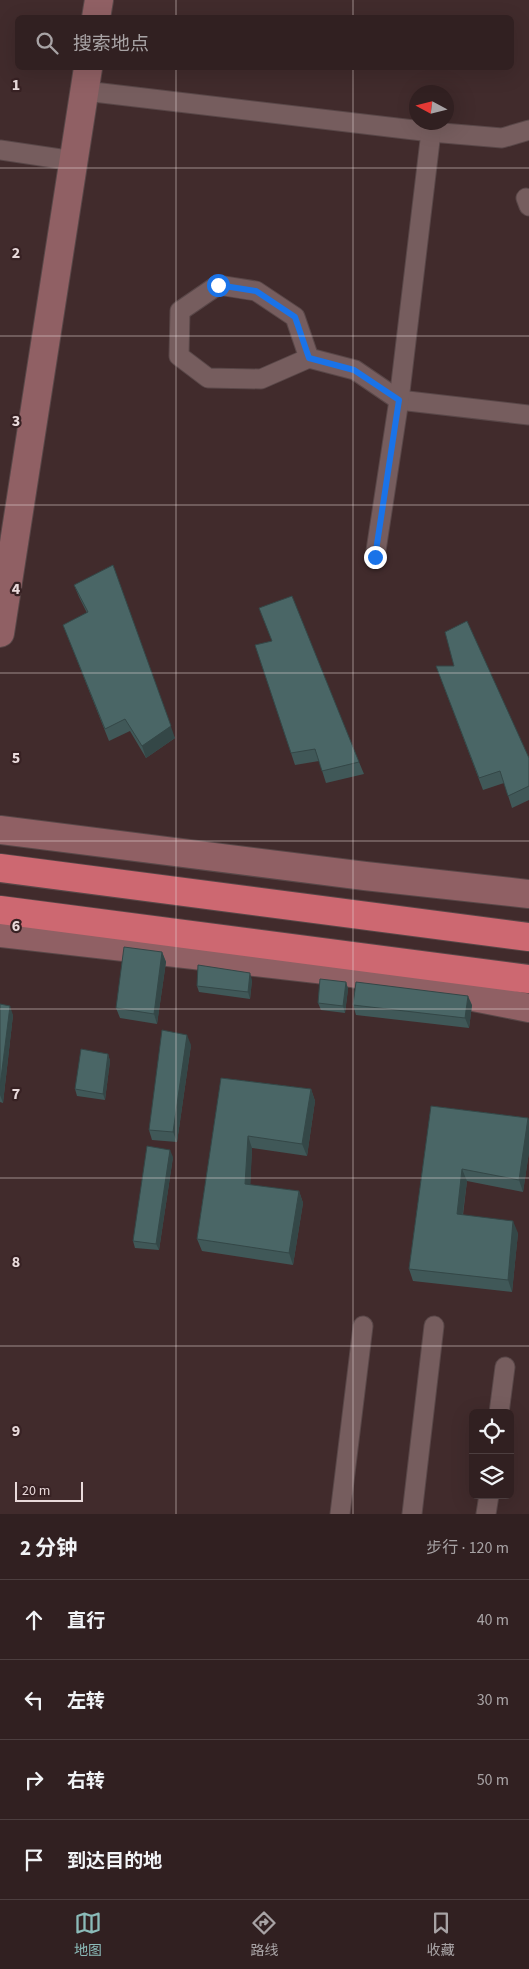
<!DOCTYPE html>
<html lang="zh">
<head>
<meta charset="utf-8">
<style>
	:root { --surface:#312021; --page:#3d2d2e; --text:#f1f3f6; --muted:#a8a3a5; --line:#4c3e3f; --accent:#8bbbb9 }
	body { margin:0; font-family:"Source Sans 3","Noto Sans SC",sans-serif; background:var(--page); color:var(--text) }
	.controls { position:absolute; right:15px; bottom:15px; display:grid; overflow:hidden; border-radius:8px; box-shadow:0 5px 20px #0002 }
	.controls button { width:45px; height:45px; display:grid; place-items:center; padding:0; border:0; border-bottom:1px solid var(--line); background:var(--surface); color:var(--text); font:25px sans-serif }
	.compass { position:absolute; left:409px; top:85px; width:45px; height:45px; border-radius:50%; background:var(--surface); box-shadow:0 5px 20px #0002; rotate:277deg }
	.scale { position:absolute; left:15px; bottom:12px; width:68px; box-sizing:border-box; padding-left:5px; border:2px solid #e9dadb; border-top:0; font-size:14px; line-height:18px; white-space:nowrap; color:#e9dadb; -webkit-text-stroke:4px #372123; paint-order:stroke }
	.stop { position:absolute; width:15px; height:15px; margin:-11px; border:4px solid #1a73e8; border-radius:50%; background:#fff }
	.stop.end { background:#1a73e8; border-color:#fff; box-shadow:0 1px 5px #0008 }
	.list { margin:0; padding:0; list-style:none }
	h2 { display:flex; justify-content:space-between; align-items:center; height:65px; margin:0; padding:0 20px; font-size:21px }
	h2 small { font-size:16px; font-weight:400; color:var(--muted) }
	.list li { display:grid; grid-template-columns:32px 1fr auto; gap:15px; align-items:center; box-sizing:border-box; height:80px; padding:0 20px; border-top:1px solid var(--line) }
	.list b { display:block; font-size:19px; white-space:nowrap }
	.list em { font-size:16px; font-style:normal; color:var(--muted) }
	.icon { flex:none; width:28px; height:28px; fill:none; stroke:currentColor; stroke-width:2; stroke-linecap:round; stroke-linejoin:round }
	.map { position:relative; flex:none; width:529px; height:1514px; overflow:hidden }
	.search { position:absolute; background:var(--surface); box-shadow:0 5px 20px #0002; left:15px; right:15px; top:15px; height:55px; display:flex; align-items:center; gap:12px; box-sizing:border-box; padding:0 18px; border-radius:8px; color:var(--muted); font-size:19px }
	.sheet { height:385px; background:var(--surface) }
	nav { display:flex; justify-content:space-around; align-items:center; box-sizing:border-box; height:70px; border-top:1px solid var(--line); background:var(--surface); font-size:14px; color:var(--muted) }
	nav a { display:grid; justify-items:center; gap:2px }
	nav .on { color:var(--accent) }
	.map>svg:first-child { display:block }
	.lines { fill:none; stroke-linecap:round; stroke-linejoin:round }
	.street-casing { stroke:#594748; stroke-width:21 }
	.secondary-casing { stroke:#594748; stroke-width:30 }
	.highway-casing { stroke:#594748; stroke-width:30 }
	.street { stroke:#765d5e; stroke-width:19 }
	.secondary { stroke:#906064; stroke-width:28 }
	.highway { stroke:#cd6871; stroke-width:28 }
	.wall { fill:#405858 }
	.shaded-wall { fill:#344747 }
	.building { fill:#4a6666; stroke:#344747 }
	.route { stroke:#1a73e8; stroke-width:6 }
	.grid { fill:none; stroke:#e9dadb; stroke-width:1; stroke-opacity:0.55 }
	.grid-label { font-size:16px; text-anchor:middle; font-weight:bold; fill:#e9dadb; stroke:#372123; stroke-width:4.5; stroke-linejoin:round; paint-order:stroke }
</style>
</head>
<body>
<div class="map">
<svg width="529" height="1514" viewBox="0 0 529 1514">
	<rect width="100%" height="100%" fill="#412b2c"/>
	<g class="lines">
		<defs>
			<g id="street">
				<polyline points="85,91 431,132 502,138 529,130"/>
				<polyline points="0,150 74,161"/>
				<polyline points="526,198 529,206"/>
				<polyline points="309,358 295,317 256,291 218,285 180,311 179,356 208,378 261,379 309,358 355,370 399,400 529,415"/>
				<polyline points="375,557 399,400 431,132"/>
				<polyline points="499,1413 505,1367"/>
				<polyline points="340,1514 363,1326"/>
				<polyline points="412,1514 434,1326"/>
				<polyline points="486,1514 489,1495"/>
			</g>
			<g id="secondary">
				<polyline points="96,18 99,0"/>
				<polyline points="0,633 88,68"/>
				<polyline points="0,830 365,876 529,894"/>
				<polyline points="0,933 352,973 529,1008"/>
			</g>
			<g id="highway">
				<polyline points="0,868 529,937"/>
				<polyline points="0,910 529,979"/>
			</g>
		</defs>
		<use href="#street" class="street-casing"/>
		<use href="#secondary" class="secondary-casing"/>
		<use href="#highway" class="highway-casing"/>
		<use href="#street" class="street"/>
		<use href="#secondary" class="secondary"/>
		<use href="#highway" class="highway"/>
	</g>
	<g class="wall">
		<polygon points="74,585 175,738 146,758 130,731 109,741 63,625 87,613 79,597"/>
		<polygon points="255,645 359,762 364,774 326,783 319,761 295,765"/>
		<polygon points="436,666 529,758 529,800 512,808 504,783 483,790"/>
		<polygon points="162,952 166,962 157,1024 120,1018 116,1008"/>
		<polygon points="252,980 250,999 199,992 197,986"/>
		<polygon points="346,982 348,989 345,1013 321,1010 318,1003"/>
		<polygon points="0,1004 13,1015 3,1103 0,1102"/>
		<polygon points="353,1005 472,1005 469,1028 356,1015"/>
		<polygon points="191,1045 177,1142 152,1140 149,1130"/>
		<polygon points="108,1054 110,1061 105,1100 77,1096 75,1089"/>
		<polygon points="221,1078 311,1089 315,1101 307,1156 252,1148 250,1185 299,1191 303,1203 293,1265 202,1251 197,1239"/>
		<polygon points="431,1106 528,1118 529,1121 529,1152 523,1192 467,1181 463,1215 518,1233 512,1292 413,1281 409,1269"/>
		<polygon points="173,1157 159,1250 135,1248 133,1241"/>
	</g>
	<g class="shaded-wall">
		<polygon points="113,565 175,738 146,758 142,746"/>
		<polygon points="162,952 166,962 157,1024 154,1014"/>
		<polygon points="250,973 252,980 250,999 248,992"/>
		<polygon points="346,982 348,989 345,1013 343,1006"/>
		<polygon points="468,996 472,1005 469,1028 465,1018"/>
		<polygon points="10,1006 13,1015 3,1103 0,1095 0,1086"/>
		<polygon points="187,1035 191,1045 177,1142 173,1132"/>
		<polygon points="108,1054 110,1061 105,1100 103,1094"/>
		<polygon points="311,1089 315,1101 307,1156 302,1144"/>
		<polygon points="528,1118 529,1121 529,1152 523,1192 519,1180"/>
		<polygon points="248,1136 252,1148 250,1196 245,1184"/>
		<polygon points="170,1150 173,1157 159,1250 156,1244"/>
		<polygon points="462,1169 467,1181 461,1226 457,1214"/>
		<polygon points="299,1191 303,1203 293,1265 289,1253"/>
		<polygon points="513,1221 518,1233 512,1292 508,1280"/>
	</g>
	<g class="building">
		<polygon points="113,565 171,726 142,746 125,719 105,729 63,625 88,612 74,585"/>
		<polygon points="292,596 359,762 322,771 315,749 291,753 255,645 272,641 259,608"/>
		<polygon points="467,621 529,758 529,786 508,796 500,771 479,778 436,666 454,666 445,632"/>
		<polygon points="124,947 162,952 154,1014 116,1008"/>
		<polygon points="198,965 250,973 248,992 197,986"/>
		<polygon points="320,979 346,982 343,1006 318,1003"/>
		<polygon points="356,982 468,996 465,1018 353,1005"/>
		<polygon points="0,1004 10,1006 0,1086"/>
		<polygon points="162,1030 187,1035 173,1132 149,1130"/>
		<polygon points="81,1049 108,1054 103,1094 75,1089"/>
		<polygon points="221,1078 311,1089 302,1144 248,1136 245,1184 299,1191 289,1253 197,1239"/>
		<polygon points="431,1106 528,1118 519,1180 462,1169 457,1214 513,1221 508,1280 409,1269"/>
		<polygon points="147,1146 170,1150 156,1244 133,1241"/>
	</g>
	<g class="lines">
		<polyline class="route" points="218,285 256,291 295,317 309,358 354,370 399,400 375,557"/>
	</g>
	<path class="grid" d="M176 0V18M353 0V18M176 68V1514M353 68V1514M0 168H529M0 336H529M0 505H529M0 673H529M0 841H529M0 1009H529M0 1178H529M0 1346H529"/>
	<g class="grid-label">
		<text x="16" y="90">1</text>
		<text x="16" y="258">2</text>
		<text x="16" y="426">3</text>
		<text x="16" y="594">4</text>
		<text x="16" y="763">5</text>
		<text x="16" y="931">6</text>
		<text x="16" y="1099">7</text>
		<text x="16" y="1267">8</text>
		<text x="16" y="1436">9</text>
	</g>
</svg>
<div class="controls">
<button><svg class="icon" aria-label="locate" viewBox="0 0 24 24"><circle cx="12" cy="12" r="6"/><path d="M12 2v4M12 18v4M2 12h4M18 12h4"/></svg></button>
<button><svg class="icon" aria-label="layers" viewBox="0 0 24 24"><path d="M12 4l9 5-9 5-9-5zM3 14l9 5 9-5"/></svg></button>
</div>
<svg class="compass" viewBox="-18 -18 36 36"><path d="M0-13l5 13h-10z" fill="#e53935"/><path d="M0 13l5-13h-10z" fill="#a8a3a5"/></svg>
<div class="scale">20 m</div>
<div class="stop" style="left:218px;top:285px"></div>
<div class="stop end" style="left:375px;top:557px"></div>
<div class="search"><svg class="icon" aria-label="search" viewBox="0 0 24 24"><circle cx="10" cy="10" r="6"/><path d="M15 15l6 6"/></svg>搜索地点</div>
</div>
<section class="sheet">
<h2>2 分钟<small>步行 · 120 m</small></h2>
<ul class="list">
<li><svg class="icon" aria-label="ahead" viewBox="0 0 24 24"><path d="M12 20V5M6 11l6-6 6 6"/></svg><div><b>直行</b></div><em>40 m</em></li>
<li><svg class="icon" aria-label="left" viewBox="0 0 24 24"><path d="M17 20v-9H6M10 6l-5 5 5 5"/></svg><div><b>左转</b></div><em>30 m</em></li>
<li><svg class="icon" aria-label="right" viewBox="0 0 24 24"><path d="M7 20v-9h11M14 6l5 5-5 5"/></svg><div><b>右转</b></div><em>50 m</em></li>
<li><svg class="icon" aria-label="arrive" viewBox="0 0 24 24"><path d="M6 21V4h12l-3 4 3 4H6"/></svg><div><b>到达目的地</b></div></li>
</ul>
</section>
<nav>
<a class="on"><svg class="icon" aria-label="map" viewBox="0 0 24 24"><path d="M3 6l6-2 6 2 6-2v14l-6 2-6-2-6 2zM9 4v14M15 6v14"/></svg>地图</a>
<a><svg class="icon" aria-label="directions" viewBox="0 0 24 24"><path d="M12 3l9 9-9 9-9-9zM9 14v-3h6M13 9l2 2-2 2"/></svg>路线</a>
<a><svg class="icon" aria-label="saved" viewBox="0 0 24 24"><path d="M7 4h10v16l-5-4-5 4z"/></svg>收藏</a>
</nav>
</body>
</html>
